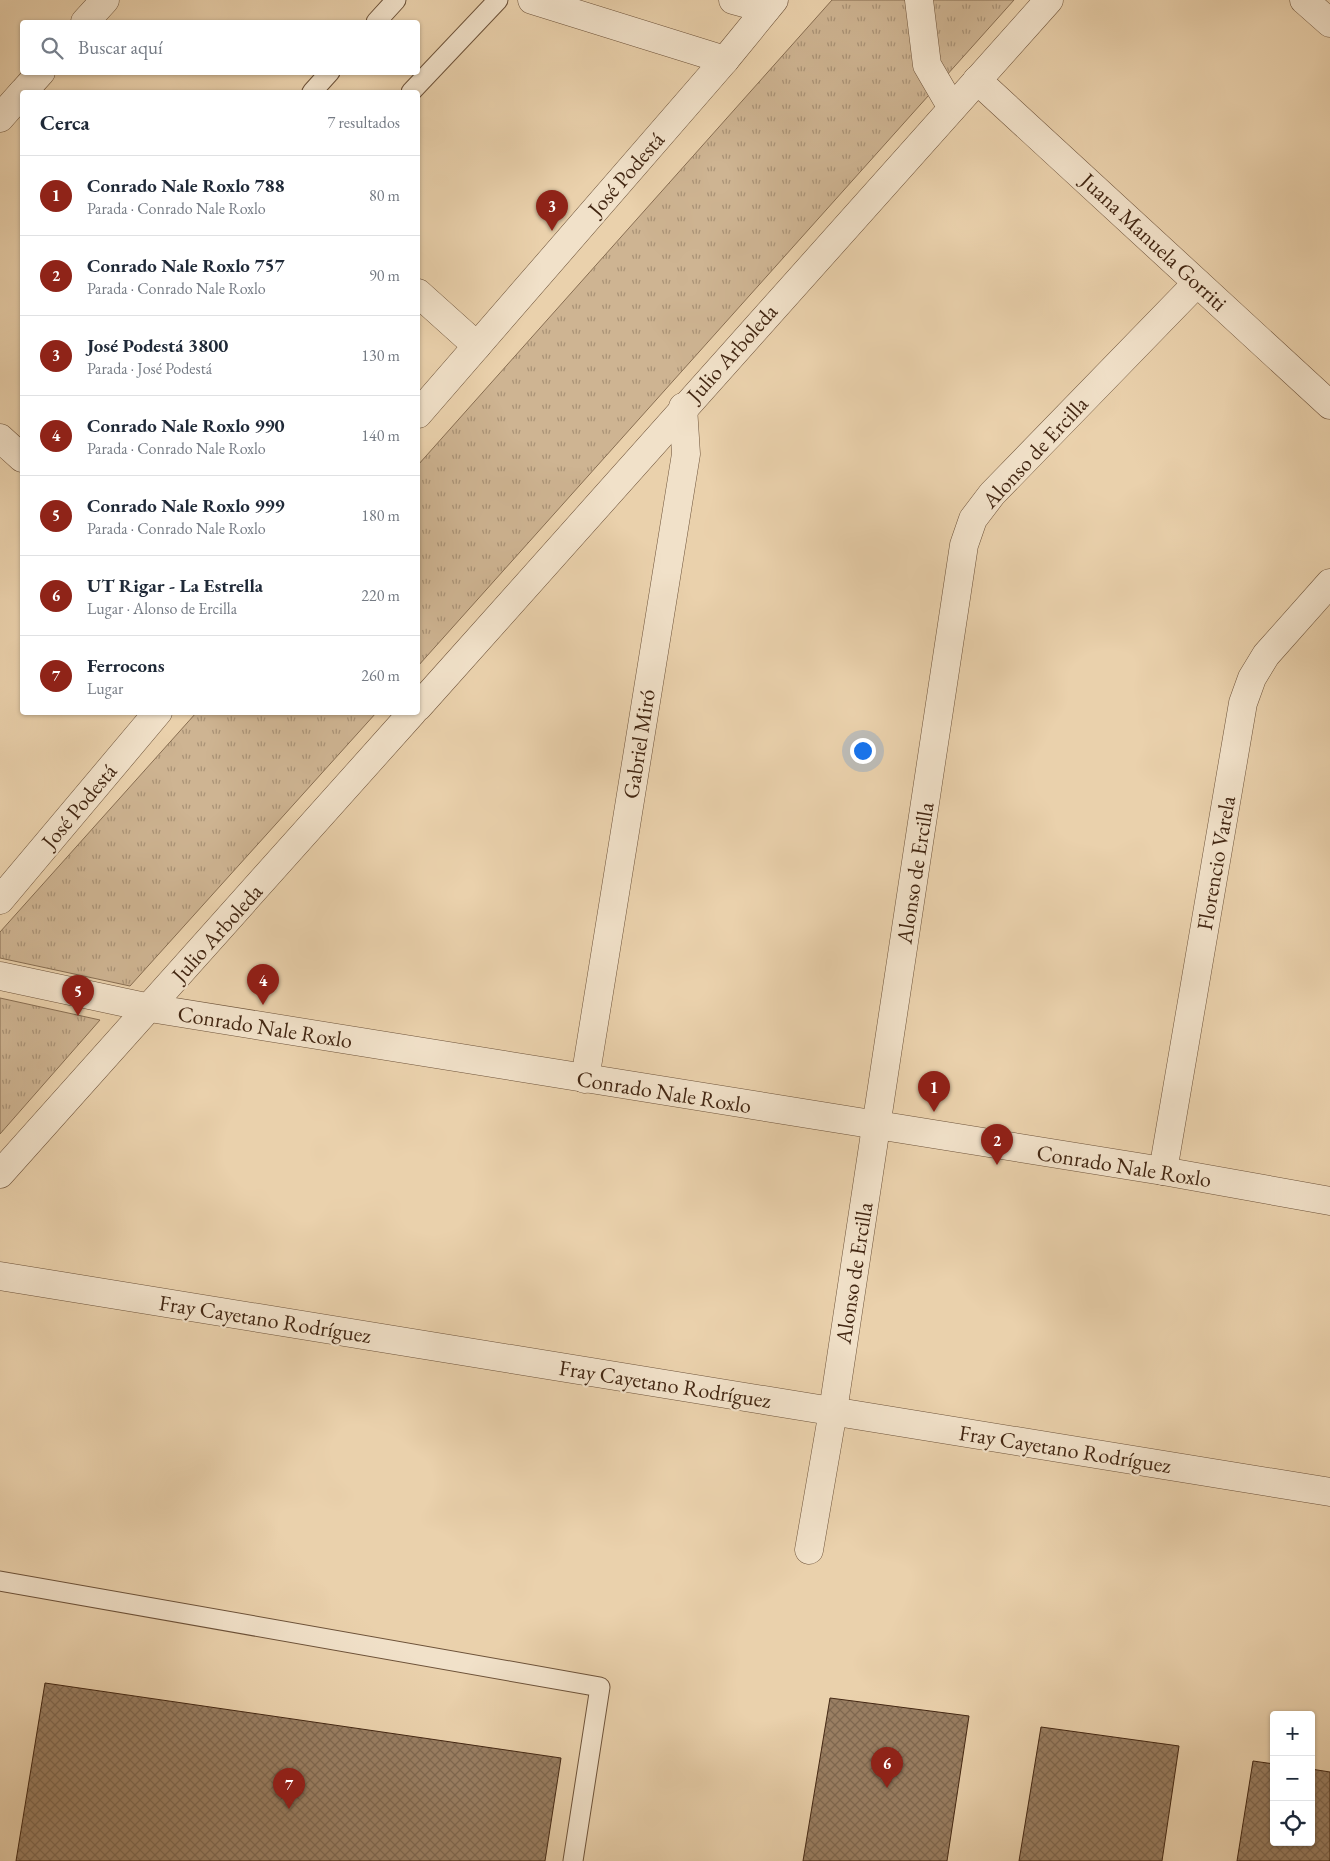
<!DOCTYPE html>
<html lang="es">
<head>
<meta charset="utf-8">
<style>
	:root { --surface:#fff; --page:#f6f6f7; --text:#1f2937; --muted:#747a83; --line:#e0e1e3; --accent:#8f2418 }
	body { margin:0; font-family:"EB Garamond",serif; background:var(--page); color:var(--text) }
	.controls { position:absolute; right:15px; bottom:15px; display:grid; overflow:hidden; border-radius:5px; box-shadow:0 1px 4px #0004 }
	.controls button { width:45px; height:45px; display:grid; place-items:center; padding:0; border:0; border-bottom:1px solid var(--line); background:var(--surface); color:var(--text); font:25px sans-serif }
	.you { position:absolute; left:862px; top:750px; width:18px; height:18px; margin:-12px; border:4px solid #fff; border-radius:50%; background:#1a73e8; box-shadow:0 0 0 8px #1a73e833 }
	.badge { display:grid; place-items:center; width:32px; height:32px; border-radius:50%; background:var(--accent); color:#fff; font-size:16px; font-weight:700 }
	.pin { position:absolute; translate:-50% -41px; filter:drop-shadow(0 1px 2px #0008) }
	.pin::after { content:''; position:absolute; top:26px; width:18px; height:15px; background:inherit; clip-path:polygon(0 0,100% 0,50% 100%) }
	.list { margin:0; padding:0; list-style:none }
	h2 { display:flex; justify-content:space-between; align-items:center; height:65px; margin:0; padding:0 20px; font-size:21px }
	h2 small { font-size:16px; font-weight:400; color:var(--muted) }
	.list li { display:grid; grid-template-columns:32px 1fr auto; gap:15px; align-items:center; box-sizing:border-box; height:80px; padding:0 20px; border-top:1px solid var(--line) }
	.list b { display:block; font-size:19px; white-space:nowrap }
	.list p { margin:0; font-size:16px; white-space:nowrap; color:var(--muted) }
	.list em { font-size:16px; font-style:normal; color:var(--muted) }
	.icon { flex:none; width:28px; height:28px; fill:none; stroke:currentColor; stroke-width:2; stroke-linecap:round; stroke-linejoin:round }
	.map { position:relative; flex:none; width:1330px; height:1861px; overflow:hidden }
	.search { position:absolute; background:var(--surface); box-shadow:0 1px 4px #0004; left:20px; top:20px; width:400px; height:55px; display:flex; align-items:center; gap:12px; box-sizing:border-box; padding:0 18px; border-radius:5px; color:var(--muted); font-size:19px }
	.panel { position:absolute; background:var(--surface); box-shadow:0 1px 4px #0004; left:20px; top:90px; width:400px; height:625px; border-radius:5px }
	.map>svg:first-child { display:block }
	.park { fill:url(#park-tufts); stroke:#886e52 }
	.building { fill:url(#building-cross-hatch); stroke:#432713 }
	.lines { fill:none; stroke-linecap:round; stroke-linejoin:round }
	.lane-casing { stroke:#6d5239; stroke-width:21 }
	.street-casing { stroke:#6d5239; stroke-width:29 }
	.lane { stroke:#f1e1c9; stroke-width:19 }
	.street { stroke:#f1e1c9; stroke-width:28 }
	.labels { text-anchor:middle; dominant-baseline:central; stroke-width:4.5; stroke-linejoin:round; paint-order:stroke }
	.street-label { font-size:22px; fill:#432713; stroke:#f1e1c9 }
</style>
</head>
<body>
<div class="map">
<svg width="1330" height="1861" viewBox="0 0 1330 1861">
	<defs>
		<pattern id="park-tufts" width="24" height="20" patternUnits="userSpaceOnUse" patternTransform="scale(1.25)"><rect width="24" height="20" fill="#ceb492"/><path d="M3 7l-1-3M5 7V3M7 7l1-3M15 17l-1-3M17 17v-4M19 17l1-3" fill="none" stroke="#a99276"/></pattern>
		<pattern id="building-cross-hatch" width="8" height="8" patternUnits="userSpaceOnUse" patternTransform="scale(1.25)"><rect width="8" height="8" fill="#9a7f63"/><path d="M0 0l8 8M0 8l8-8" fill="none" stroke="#7f6850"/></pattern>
	</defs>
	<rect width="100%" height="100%" fill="#ead1ac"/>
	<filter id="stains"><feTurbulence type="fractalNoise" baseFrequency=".004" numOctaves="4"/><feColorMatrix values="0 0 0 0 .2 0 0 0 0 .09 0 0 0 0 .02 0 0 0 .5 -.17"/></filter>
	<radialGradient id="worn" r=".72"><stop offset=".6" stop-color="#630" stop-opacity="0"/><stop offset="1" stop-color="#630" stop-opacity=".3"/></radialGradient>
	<g class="park">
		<polygon points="832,0 1014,0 418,666 418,465"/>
		<polygon points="196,713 376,713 130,986 0,958 0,932"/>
		<polygon points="0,998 100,1020 0,1134"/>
	</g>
	<g class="building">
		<polygon points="45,1683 561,1758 545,1861 16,1861"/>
		<polygon points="830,1698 969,1716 947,1861 803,1861"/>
		<polygon points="1041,1727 1179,1746 1162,1861 1019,1861"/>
		<polygon points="1253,1761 1274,1764 1274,1842 1311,1842 1311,1769 1330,1772 1330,1861 1237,1861"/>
	</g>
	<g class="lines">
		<defs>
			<g id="lane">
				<polyline points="376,22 396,0"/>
				<polyline points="312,92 330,72"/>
				<polyline points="411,92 498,0"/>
				<polyline points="0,1581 600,1687 573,1861"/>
			</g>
			<g id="street">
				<polyline points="532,0 725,60"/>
				<polyline points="733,0 766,9"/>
				<polyline points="919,0 927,65 952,108"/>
				<polyline points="1304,0 1330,23"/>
				<polyline points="85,22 105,0"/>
				<polyline points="977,80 1330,405"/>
				<polyline points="23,92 41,72"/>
				<polyline points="0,118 22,93"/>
				<polyline points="418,293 477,346"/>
				<polyline points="418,414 725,60 774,0"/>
				<polyline points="0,438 22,458"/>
				<polyline points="418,707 1049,0"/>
				<polyline points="0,900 158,712"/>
				<polyline points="0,976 150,1008 1163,1171 1330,1201"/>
				<polyline points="585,1079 686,454 683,407"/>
				<polyline points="1163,1171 1243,703 1252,678 1266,655 1330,583"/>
				<polyline points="0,1174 413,712"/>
				<polyline points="0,1276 1330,1492"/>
				<polyline points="809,1550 833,1411 964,545 973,519 992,494 1197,283"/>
			</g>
		</defs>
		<use href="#lane" class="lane-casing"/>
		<use href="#street" class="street-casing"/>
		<use href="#lane" class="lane"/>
		<use href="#street" class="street"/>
	</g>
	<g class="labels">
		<g class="street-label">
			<text transform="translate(626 174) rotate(-49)">José Podestá</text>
			<text transform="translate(1154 242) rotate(43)">Juana Manuela Gorriti</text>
			<text transform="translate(732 353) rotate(-48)">Julio Arboleda</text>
			<text transform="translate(1035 452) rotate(-47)">Alonso de Ercilla</text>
			<text transform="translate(639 744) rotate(-81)">Gabriel Miró</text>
			<text transform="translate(79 806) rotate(-50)">José Podestá</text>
			<text transform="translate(1216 863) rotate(-80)">Florencio Varela</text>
			<text transform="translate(915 873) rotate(-81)">Alonso de Ercilla</text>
			<text transform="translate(217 933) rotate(-48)">Julio Arboleda</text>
			<text transform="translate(265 1027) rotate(9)">Conrado Nale Roxlo</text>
			<text transform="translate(664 1092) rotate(9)">Conrado Nale Roxlo</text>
			<text transform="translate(1124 1166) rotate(9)">Conrado Nale Roxlo</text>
			<text transform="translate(854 1273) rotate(-81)">Alonso de Ercilla</text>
			<text transform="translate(265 1319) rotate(9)">Fray Cayetano Rodríguez</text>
			<text transform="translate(665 1384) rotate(9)">Fray Cayetano Rodríguez</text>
			<text transform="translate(1065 1449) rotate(9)">Fray Cayetano Rodríguez</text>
		</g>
	</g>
	<rect width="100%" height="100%" filter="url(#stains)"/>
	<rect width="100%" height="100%" fill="url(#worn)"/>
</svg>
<div class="controls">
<button>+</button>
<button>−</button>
<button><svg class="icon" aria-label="locate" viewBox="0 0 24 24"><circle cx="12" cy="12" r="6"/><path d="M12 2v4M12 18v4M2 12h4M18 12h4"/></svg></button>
</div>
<div class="you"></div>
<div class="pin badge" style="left:934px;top:1112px">1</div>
<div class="pin badge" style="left:997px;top:1165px">2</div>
<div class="pin badge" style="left:552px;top:231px">3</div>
<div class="pin badge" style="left:263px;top:1005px">4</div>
<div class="pin badge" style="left:78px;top:1016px">5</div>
<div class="pin badge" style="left:887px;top:1788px">6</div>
<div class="pin badge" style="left:289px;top:1809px">7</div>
<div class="search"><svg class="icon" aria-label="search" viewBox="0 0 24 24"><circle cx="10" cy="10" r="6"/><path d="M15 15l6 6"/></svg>Buscar aquí</div>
<section class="panel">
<h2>Cerca<small>7 resultados</small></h2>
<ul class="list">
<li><span class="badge">1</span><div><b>Conrado Nale Roxlo 788</b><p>Parada · Conrado Nale Roxlo</p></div><em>80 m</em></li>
<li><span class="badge">2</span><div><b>Conrado Nale Roxlo 757</b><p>Parada · Conrado Nale Roxlo</p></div><em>90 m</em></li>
<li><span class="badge">3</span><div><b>José Podestá 3800</b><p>Parada · José Podestá</p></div><em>130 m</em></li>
<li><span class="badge">4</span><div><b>Conrado Nale Roxlo 990</b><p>Parada · Conrado Nale Roxlo</p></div><em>140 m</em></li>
<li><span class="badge">5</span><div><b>Conrado Nale Roxlo 999</b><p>Parada · Conrado Nale Roxlo</p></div><em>180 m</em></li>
<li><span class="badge">6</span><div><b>UT Rigar - La Estrella</b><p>Lugar · Alonso de Ercilla</p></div><em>220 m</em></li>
<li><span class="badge">7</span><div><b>Ferrocons</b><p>Lugar</p></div><em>260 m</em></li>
</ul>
</section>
</div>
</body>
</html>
